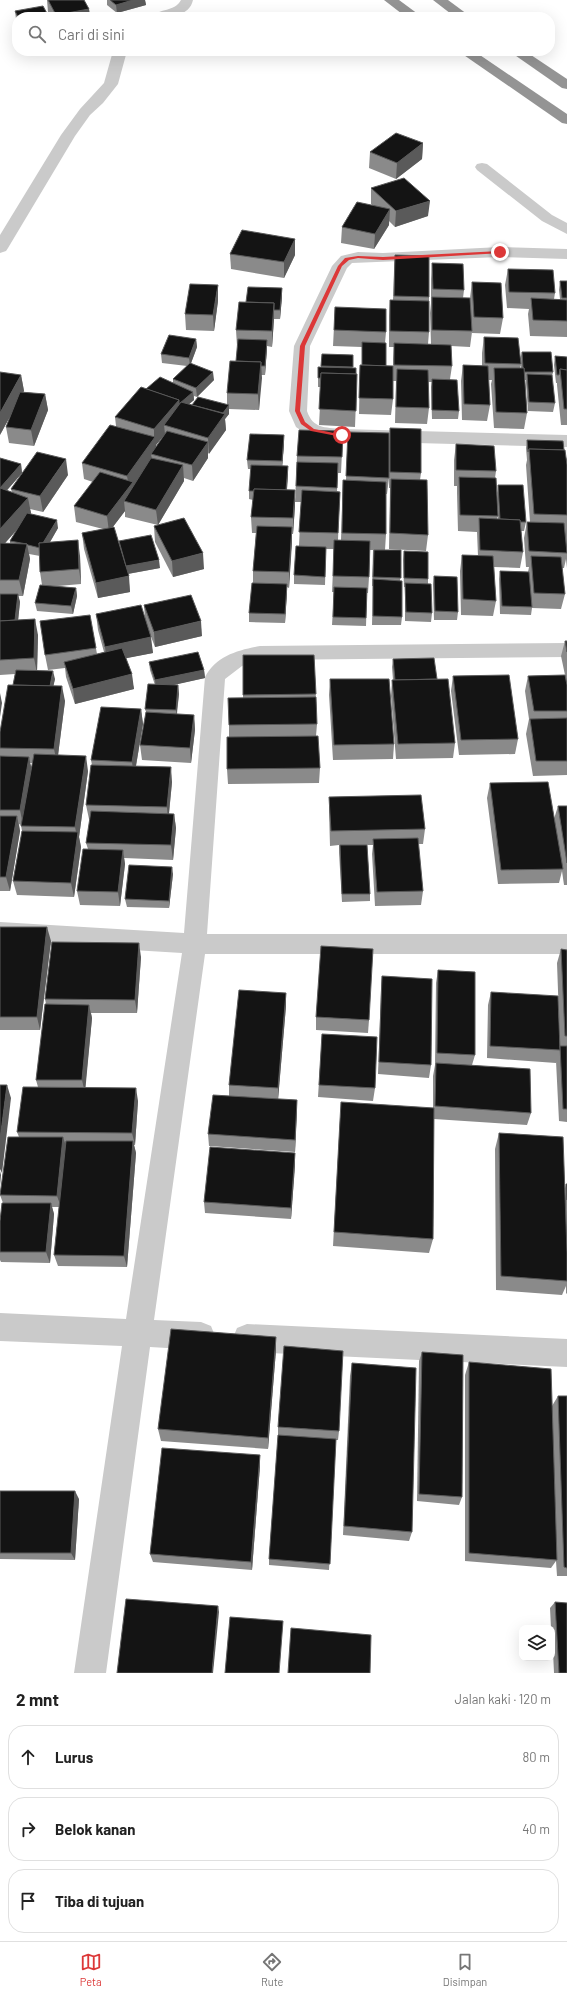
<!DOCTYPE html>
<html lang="id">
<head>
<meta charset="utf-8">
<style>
	:root { --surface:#fff; --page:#f2f2f2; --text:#222; --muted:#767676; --line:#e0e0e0; --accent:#dc3838 }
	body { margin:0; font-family:Barlow,sans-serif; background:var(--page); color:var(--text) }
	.controls { position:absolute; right:12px; bottom:12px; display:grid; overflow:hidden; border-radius:8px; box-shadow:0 4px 16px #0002 }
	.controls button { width:36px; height:36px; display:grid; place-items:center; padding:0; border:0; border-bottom:1px solid var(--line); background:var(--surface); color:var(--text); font:20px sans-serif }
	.stop { position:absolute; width:12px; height:12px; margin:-9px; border:3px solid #dc3838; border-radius:50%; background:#fff }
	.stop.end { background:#dc3838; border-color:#fff; box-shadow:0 1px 4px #0008 }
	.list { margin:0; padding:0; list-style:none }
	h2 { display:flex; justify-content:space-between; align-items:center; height:52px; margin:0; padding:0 16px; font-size:17px }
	h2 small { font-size:13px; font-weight:400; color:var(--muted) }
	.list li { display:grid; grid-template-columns:26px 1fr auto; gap:12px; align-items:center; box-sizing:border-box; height:64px; margin:0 8px 8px; padding:0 8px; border:1px solid var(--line); border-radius:16px }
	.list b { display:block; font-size:15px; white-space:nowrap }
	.list em { font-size:13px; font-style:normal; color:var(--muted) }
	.icon { flex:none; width:22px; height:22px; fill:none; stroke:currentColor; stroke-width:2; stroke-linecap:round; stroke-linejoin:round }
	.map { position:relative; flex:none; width:567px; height:1673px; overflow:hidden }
	.search { position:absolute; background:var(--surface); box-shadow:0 4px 16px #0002; left:12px; right:12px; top:12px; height:44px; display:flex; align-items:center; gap:10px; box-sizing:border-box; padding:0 14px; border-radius:16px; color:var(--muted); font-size:15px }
	.sheet { height:268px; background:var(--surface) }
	nav { display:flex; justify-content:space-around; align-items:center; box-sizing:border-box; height:56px; border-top:1px solid var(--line); background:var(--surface); font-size:11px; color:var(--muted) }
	nav a { display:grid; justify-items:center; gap:2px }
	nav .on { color:var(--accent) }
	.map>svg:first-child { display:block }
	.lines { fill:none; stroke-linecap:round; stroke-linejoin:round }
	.minor { fill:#cacaca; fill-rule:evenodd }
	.highway { fill:#949494; fill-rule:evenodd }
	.wall { fill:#8a8a8a; fill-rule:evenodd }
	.shaded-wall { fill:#5a5a5a }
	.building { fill:#141414; stroke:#5a5a5a }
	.route { fill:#dc3838 }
</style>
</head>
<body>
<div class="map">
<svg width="567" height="1673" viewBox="0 0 567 1673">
	<rect width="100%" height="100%" fill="#fff"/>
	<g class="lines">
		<g class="minor">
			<path d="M181 0H193C189 18 167 17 152 17 159 8 175 12 181 0Z"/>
			<polygon points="113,51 127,51 118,84 103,103 90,115 75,136 8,248 6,251 0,253 0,235 61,135 80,109 104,83"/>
			<polygon points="482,163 487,164 552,215 567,223 567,234 542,221 477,170 475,167 477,164"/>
			<path d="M500 247 567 249V259L500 257 352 263 347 268 310 346 307 411C313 429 325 427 341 429L567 435V447L341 441 306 434 296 427 289 411 294 346 332 266 341 256 358 252 383 253Z"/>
			<path d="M567 643V657L260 660 242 666 225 679 207 934H567V954H205L154 1320 201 1322 211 1326 215 1336 211 1346 201 1350 150 1347 106 1673H74L122 1346 0 1341V1313L126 1319 182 953 0 942V922L184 933 205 677C216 656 238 650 260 646Z"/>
			<polygon points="247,1324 567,1339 567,1367 247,1352 237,1348 233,1338 237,1328"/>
		</g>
		<g class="highway">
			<polygon points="384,0 399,0 422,17 406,17"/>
			<polygon points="433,0 448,0 471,17 455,17"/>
			<polygon points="458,51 474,51 567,114 567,124 562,123"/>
			<polygon points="509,51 525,51 567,79 567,89 562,88"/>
		</g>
	</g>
	<g class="wall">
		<polygon points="47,0 84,0 89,9 90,17 51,17 48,12"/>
		<polygon points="107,0 145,0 146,5 117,13 107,5"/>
		<polygon points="15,11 49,17 17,17 17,21 16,19"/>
		<polygon points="423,143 422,159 396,179 369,168 370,152"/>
		<polygon points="371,188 428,216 395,227 389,221 389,225 374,249 341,243 342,227 372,205 371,204"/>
		<polygon points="295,239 295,255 284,278 231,269 230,254"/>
		<polygon points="395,255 429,297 429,332 428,344 431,344 430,313 431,303 431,279 432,263 464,290 463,298 471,308 470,298 472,282 503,318 500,334 472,333 472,332 470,347 451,346 452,366 450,379 459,411 458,419 432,419 431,387 432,382 428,382 429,408 427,424 395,423 396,381 393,381 393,359 394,347 389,347 389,316 390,300 393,300 394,271"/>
		<polygon points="508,269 555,293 554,299 560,299 559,290 560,281 567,281 567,337 530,336 528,314 529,309 507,308 505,285"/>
		<path d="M282 288V297L280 319H274L272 347 267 346 265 375H261L259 410 229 409V414L225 419 226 430 208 454V458L193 481 184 478V481L158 525 125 517V511L112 528 119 545V541L160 568 128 574 130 592 98 598 84 549 82 533 103 529 76 522 74 506 93 482 84 479 82 463 116 426 115 417 146 389 173 383V379L187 366 162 363 161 354 196 339 197 347 191 363 214 380 197 397 194 396V400L189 404 192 405H227V393L236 361 238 346H237L236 330 246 302ZM165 434 156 447V445Z"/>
		<polygon points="218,301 214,331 186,330 185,314"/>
		<polygon points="335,307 386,332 385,343 386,366 393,399 391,415 359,414 360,365 362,365 362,347 333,346"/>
		<polygon points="484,337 521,364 520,368 521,368 520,360 522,352 553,372 552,377 555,403 553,412 528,411 526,383 526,380 525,380 527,413 524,429 494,428 491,384 492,380 488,380 490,405 487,421 462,420 461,381 463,365 482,366 482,353"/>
		<polygon points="322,354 353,355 352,368 356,374 357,374 355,427 319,425 321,387 318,387 318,367 321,367"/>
		<polygon points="555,356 567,357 567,425 561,425 557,385 557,383 556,383 554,365"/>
		<polygon points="21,375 24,391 23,392 45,394 48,410 34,446 9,443 6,427 10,416 0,435"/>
		<polygon points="390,428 421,473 420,480 428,535 426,551 389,549 390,488 389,488 389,444"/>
		<polygon points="343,431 341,473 338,473 337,491 340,492 338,540 341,540 343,480 346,480 348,432 389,478 387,494 386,494 386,534 385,550 401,550 400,580 402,617 401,625 372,625 373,586 372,586 373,550 370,550 369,577 368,593 367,593 366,626 332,625 334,592 332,592 334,549 326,549 325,585 294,584 294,575 299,546 301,502 295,502 297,456"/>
		<polygon points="527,440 566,460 567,457 567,568 566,559 564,568 562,568 565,594 561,609 532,608 531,615 500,614 499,579 500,571 528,572 529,567 526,567 524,538 527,522 530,522 526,465 527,460 526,448"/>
		<polygon points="284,444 282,466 288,474 287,490 295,490 295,506 293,534 292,534 289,588 287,587 285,623 249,622 249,613 253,583 253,571 256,533 252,533 251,517 253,500 249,499 249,491 251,469 248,469 247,460"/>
		<polygon points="456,444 496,471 495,478 498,516 497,519 498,519 497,493 498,485 526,522 524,531 521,531 523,552 520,568 494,567 496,601 493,616 461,615 460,571 462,555 478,556 477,532 458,531 457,493 457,486 454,486 454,460"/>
		<path d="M0 458 21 464 22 473 7 490 12 492 11 489 68 475 43 512 30 509 31 513 30 514 58 528 50 542 80 556 81 584 58 586 76 588 77 596 73 614 37 611 35 603 42 585 40 572V556L29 554 30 559 23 596H18L20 602 18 620 38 635 37 670 55 679 53 686 65 701 58 755 88 771 79 837 81 847 74 897 17 895 13 881 22 831 21 825 19 824 20 831 10 891H0V732L13 685 15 674 0 675ZM17 530 10 541V543H5ZM30 763H32V768Z"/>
		<polygon points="154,526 204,569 173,577 155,542"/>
		<polygon points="404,551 428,579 428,584 432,613 431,622 405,621 405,587 404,587 403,560"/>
		<polygon points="434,576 458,612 457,620 434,620 433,584"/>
		<polygon points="144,605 202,636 155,647 148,629 153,653 126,658 134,689 75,704 66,677 65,668 48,670 45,655 90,615 97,654 104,652 98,630 96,614 145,618"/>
		<polygon points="565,641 567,641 567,775 533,776 526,734 529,719 525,691 528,676 565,675 561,656"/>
		<polygon points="243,655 314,655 317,724 316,736 320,768 319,783 228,784 227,769 229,737 229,725 243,698"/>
		<polygon points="393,659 437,679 455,743 453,758 396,759 391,696 392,680 393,680 392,667"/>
		<polygon points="149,662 204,670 205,678 172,685 178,685 179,694 177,714 194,715 195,730 191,763 142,760 140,745 146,712 145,709 155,685 150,670"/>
		<polygon points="453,676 518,739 515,754 459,755 451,691"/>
		<polygon points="330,679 394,744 393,759 333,760 329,695"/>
		<polygon points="141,709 143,724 136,766 172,782 169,814 174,814 176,828 173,860 124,858 125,864 120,906 80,905 77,891 88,849 86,843 90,819 89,819 86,805 92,765 91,760"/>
		<polygon points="490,783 554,819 558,806 567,806 567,885 564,885 562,871 559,883 498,884 487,798"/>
		<polygon points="329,797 425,829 423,844 418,844 423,891 421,905 375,906 372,854 373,845 367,845 370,894 370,901 342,902 339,853 339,845 330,846 329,812"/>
		<polygon points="173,874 169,908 127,907 125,899"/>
		<polygon points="0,927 51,941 40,1030 0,1030"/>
		<polygon points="561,949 567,950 567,1122 559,1121 556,1061 556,1063 487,1058 488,1005 491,992 560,1048 560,1046 557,963"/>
		<polygon points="141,957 137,1013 91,1013 92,1018 85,1088 138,1101 135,1145 134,1145 136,1153 127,1267 58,1266 54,1255 59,1207 52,1207 54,1214 50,1263 1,1262 0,1260 0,1252 3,1203 0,1195 19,1137 17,1132 38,1087 36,1080 46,1004 45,999"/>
		<polygon points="438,970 475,1055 472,1065 531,1113 527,1125 434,1119 433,1239 429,1253 333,1246 340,1118 433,1108 433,1076 435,1065 436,983"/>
		<polygon points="382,976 431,1065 429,1078 378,1074 381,989"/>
		<polygon points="286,993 286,1006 278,1099 297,1100 295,1152 209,1146 208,1134 229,1096 229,1085"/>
		<polygon points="316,1017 369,1020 368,1033 316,1030"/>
		<polygon points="322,1034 375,1088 373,1101 318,1097"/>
		<polygon points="499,1133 565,1188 566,1184 567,1184 567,1294 566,1293 566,1286 562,1295 496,1290 495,1149"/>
		<polygon points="295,1153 295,1165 291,1219 205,1213 204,1202"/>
		<polygon points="276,1337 276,1350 268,1449 161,1441 158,1429"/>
		<polygon points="422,1352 462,1497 459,1505 417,1501 419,1361"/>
		<polygon points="469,1362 552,1406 558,1396 567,1396 567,1576 557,1576 556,1561 551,1568 465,1561 465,1375"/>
		<polygon points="352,1363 412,1532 409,1541 343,1535 350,1376"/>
		<polygon points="278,1427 339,1431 338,1440 336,1440 329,1570 269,1565 269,1559 278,1435"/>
		<polygon points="260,1466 252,1570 153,1562 150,1554"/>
		<polygon points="0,1491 79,1499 75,1560 0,1559"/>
		<polygon points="555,1602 567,1673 554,1673 552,1628 551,1628 550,1608"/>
	</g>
	<g class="shaded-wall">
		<polygon points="133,0 145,0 146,5 117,13 116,5"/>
		<polygon points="89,9 90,17 56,17 56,15"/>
		<polygon points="423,143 422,159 396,179 397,163"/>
		<polygon points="430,201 428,216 395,227 396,211"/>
		<polygon points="390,209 389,225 374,249 375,234"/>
		<polygon points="295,239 295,255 284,278 284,262"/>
		<polygon points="218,285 218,301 214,331 213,315"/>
		<polygon points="282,288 282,297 280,319 280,310"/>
		<polygon points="274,303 274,319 272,347 272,331"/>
		<polygon points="196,339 197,347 190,366 189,358"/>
		<polygon points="267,340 267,349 265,375 265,366"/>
		<polygon points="261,362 262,378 259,410 258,394"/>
		<polygon points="213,372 214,380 197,397 196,388"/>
		<polygon points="21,375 24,391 0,435 0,413"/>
		<polygon points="193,392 194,400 164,425 165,434 156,445 156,453 151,454 152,460 124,501 125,511 109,532 107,516 129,487 127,476 154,438 154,429 179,400"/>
		<polygon points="45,394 48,410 34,446 31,430"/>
		<polygon points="229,405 229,414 225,419 226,430 209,454 208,438 219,419"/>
		<polygon points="284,435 284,444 282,470 282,461"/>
		<polygon points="208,442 208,458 193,481 192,465"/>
		<polygon points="66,459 68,475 43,512 40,496"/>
		<polygon points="21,464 22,473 2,496 0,488"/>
		<polygon points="183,465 184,481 158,525 156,510"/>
		<polygon points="288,466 288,474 286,501 286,492"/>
		<polygon points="295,490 295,506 293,534 293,518"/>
		<polygon points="28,498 31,513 0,549 0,529"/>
		<polygon points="57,520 58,528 42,556 40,548"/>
		<polygon points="292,527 292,543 289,588 289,572"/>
		<polygon points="78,540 80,556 81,584 79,569"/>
		<polygon points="27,544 30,559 23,596 19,580"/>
		<polygon points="203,553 204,569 173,577 172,561"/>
		<polygon points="159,560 160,568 127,574 126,566"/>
		<polygon points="129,576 130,592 98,598 96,583"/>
		<polygon points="287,584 287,593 285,623 285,614"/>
		<polygon points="76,588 77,596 73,614 71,606"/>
		<polygon points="18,594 20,602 17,631 15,622"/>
		<polygon points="35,619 38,635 37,673 34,658"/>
		<polygon points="201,621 202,636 155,647 154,632"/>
		<polygon points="151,637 153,653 107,662 105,647"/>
		<polygon points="204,670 205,678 156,689 155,680"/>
		<polygon points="53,671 55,679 51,697 50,689"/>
		<polygon points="132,674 134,689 75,704 73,689"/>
		<polygon points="178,685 179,694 176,718 176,710"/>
		<polygon points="62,686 65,701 57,763 54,749"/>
		<polygon points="0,693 2,703 0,717"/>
		<polygon points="141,709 143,724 134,777 132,762"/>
		<polygon points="194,715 195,730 191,763 190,748"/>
		<polygon points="86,756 88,771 79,837 81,847 74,897 71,883 77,837 75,827"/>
		<polygon points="29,757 32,772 23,825 20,810"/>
		<polygon points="171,767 172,782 168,822 167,807"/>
		<polygon points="174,814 176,828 173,860 171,845"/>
		<polygon points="17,816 20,831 10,891 6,877"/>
		<polygon points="123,850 125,864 120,906 118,892"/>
		<polygon points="172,867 173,874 169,908 169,901"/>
		<polygon points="47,927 51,941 40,1030 37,1017"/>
		<polygon points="139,943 141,957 137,1013 135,1000"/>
		<polygon points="286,993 286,1006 278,1100 278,1088"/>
		<polygon points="89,1005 92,1018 85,1093 82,1080"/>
		<polygon points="7,1085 11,1098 2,1173 0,1169 0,1140"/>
		<polygon points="136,1088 138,1101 135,1145 132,1133"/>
		<polygon points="297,1100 297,1112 295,1152 295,1140"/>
		<polygon points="63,1137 67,1149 61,1207 57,1196"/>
		<polygon points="133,1141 136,1153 127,1267 124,1256"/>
		<polygon points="295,1153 295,1165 291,1219 291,1208"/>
		<polygon points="0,1171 1,1175 0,1186"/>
		<polygon points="51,1203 54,1214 50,1263 46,1252"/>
		<polygon points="276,1337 276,1350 268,1449 268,1438"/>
		<polygon points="260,1455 260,1466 252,1570 251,1562"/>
		<polygon points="75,1491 79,1499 75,1560 71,1553"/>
		<polygon points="218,1606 219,1612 213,1673 212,1673"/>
	</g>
	<g class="building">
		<polygon points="48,0 84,0 89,9 56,15"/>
		<polygon points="110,0 133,0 116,5"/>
		<polygon points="43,6 49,17 18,17 15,11"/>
		<polygon points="396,133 423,143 397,163 370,152"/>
		<polygon points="404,178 430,201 396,211 371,188"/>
		<polygon points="357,202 390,209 375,234 342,227"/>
		<polygon points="242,230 295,239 284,262 230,254"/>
		<polygon points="395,255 429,256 429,297 394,296"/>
		<polygon points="432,263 463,264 464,290 433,289"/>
		<polygon points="508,269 553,270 555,293 509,292"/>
		<polygon points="560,281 567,281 567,298 562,298"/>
		<polygon points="472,282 501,283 503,318 474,317"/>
		<polygon points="190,284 218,285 213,315 185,314"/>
		<polygon points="248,287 282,288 280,310 274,310 274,303 246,302"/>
		<polygon points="432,297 470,298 472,331 432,330"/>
		<polygon points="531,298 567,300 567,321 533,320"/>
		<polygon points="390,300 429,301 429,332 390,331"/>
		<polygon points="239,302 274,303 272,331 236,330"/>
		<polygon points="335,307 386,309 386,332 334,330"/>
		<polygon points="169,335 196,339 189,358 161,354"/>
		<polygon points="484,337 518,338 521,364 485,363"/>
		<polygon points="238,339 267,340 265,366 261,366 261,362 236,361"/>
		<polygon points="362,342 386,343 386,366 362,365"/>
		<polygon points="394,343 451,345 452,366 394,365"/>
		<polygon points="522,352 551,352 553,372 524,372 524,368 523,368"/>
		<polygon points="322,354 353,355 353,367 321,366"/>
		<polygon points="555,356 567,357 567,370 560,369 559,375 557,375"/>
		<polygon points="230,361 261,362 258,394 227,393"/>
		<polygon points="190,363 213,372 196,388 173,379"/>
		<polygon points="360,365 393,366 393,399 359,398"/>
		<polygon points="463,365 488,366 490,405 464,404"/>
		<polygon points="318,367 356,368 356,374 321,373 321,378 318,378"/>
		<polygon points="494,368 524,368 527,413 496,412"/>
		<polygon points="397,369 428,370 429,408 396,407"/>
		<polygon points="560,369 567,370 567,409 564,409"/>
		<polygon points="0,372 21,375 0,413"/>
		<polygon points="321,373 357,374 356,411 319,409"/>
		<polygon points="527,374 552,375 555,403 529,402"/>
		<polygon points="160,377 193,392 179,404 179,400 146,389"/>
		<polygon points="432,379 457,380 459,411 432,410"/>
		<polygon points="141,387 179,400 154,429 115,417"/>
		<polygon points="20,392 45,394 31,430 6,427"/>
		<polygon points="198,397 229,405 223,413 192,405"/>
		<polygon points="181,402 225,414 208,438 164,425"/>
		<polygon points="110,425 155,437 127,476 82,463"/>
		<polygon points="390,428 421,429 421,473 390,472"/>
		<polygon points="299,430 343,431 342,457 297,456"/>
		<polygon points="167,431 208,442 192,465 151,454"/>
		<polygon points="348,432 389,433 389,478 346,476"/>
		<polygon points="250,434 284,435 282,461 247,460"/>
		<polygon points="527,440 563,441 564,450 529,449 528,452"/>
		<polygon points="456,444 494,446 496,471 456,470"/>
		<polygon points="529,449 565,450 567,465 567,515 534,514"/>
		<polygon points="37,452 66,459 40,496 11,489"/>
		<polygon points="0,458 21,464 0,488"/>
		<polygon points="151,458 183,465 156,510 124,501"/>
		<polygon points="297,462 338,463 337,488 296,486"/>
		<polygon points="251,465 288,466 286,490 254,489 254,491 249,491"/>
		<polygon points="100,472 133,482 107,516 74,506"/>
		<polygon points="459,477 496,478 498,516 460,515"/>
		<polygon points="391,479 427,480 428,535 390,533"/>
		<polygon points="343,480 386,482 386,534 342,533"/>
		<polygon points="498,485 523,485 526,522 520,522 520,520 500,519"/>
		<polygon points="0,488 28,498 0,529"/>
		<polygon points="254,489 295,490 293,518 251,517"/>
		<polygon points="302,490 340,492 338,533 299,532"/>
		<polygon points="27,513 57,520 43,543 39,543 40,548 28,545 27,544 21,543 10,541"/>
		<polygon points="184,518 203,553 172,561 154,526"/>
		<polygon points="479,518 520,520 523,552 480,550"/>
		<polygon points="527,522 564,523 567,553 529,551"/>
		<polygon points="257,526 292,527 289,572 253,571"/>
		<polygon points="114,527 129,576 96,583 82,533"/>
		<polygon points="151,535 159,560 126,566 119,541"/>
		<polygon points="78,540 79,569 40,572 39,543"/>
		<polygon points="334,540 370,541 369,577 333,576"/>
		<polygon points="0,543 27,544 19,580 0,580"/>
		<polygon points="296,546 326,547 325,577 294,575"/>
		<polygon points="374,550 401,550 401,578 373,577"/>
		<polygon points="404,551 428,552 428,579 404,578"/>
		<polygon points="462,555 493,556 496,601 463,599"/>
		<polygon points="531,556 561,557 565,594 534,593"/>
		<polygon points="500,571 529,572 532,607 502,606"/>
		<polygon points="434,576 457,577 458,612 435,611"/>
		<polygon points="373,579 402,581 402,617 373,616"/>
		<polygon points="252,583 287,584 285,614 249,613"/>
		<polygon points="405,583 431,584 432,613 406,612"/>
		<polygon points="40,585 76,588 71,606 35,603"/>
		<polygon points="334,587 367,588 366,618 333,617"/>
		<polygon points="0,594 18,594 15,620 0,621"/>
		<polygon points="191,595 201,621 154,632 144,605"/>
		<polygon points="141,605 151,637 105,647 96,614"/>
		<polygon points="90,615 96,648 45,655 40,621"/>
		<polygon points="35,619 34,658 0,660 0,621"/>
		<polygon points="565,641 567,641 567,652"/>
		<polygon points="122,648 132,674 73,689 64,662"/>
		<polygon points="198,652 204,670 155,680 149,662"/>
		<polygon points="243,655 314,655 316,694 243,695"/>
		<polygon points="434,658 437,679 395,680 393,659"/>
		<polygon points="16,670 53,671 50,686 13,685"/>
		<polygon points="509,675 518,739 461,740 453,676"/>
		<polygon points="565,675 567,685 567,711 534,711 528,676"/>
		<polygon points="330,679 389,679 394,744 334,745"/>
		<polygon points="448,679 455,743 398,744 392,680"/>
		<polygon points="148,684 178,685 176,710 145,709"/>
		<polygon points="8,685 62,686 54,749 0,748 0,732"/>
		<polygon points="316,697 317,724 229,725 228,698"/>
		<polygon points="101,707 141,709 132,762 91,760"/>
		<polygon points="146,712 194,715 190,748 140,745"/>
		<polygon points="567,718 567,761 536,761 530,719"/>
		<polygon points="318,736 320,768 227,769 227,737"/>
		<polygon points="34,754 86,756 75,827 21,826"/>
		<polygon points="0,756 29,757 20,810 0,810"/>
		<polygon points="91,765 171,767 167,807 86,805"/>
		<polygon points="548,782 563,869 501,870 490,783"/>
		<polygon points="421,795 425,829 331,831 329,797"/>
		<polygon points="558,806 567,806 567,863"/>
		<polygon points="91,811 174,814 171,845 86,843"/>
		<polygon points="0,816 17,816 6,877 0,877"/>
		<polygon points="22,831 78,832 71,883 13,881"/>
		<polygon points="418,838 423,891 377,892 373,839"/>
		<polygon points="340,845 367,845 370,894 342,894"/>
		<polygon points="83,849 123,850 118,892 77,891"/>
		<polygon points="129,865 172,867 169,901 125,899"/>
		<polygon points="0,927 47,927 37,1017 0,1017"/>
		<polygon points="52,942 139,943 135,1000 45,999"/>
		<polygon points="321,946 373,949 369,1020 316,1017"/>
		<polygon points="561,949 567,950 567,1036 565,1036"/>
		<polygon points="438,970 475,972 475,1055 437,1053"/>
		<polygon points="382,976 432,979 431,1065 379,1062"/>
		<polygon points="239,990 286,993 278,1088 229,1085"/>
		<polygon points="491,992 558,996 560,1050 490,1046"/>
		<polygon points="45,1004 89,1005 82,1080 36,1080"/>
		<polygon points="322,1034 377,1037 375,1088 319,1085"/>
		<polygon points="560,1046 567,1046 567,1109 563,1109"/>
		<polygon points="436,1063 530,1069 531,1113 435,1106"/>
		<polygon points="0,1085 7,1085 0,1140"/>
		<polygon points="23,1087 136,1088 132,1133 17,1132"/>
		<polygon points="213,1095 297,1100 295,1140 208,1134"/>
		<polygon points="341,1102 434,1108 433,1239 334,1232"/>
		<polygon points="499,1133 563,1137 567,1253 567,1281 501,1276"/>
		<polygon points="8,1137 63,1137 57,1196 0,1195"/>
		<polygon points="66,1141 133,1141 124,1256 54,1255"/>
		<polygon points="210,1147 295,1153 291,1208 204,1202"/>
		<polygon points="566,1184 567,1184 567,1200"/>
		<polygon points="2,1203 51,1203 46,1252 0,1252 0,1221"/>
		<polygon points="171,1329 276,1337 268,1438 158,1429"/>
		<polygon points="284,1346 343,1351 339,1431 278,1427"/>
		<polygon points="422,1352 463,1355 462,1497 419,1494"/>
		<polygon points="469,1362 551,1369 557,1560 469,1553"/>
		<polygon points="352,1363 416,1368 412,1532 344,1526"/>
		<polygon points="558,1396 567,1396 567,1568 564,1567"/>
		<polygon points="278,1435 336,1439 330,1564 269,1559"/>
		<polygon points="162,1448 260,1455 251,1562 150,1554"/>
		<polygon points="0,1491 75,1491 71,1553 0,1553"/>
		<polygon points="126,1599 218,1606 212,1673 117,1673"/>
		<polygon points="555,1602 567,1603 567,1673 559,1673"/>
		<polygon points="230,1617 283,1621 279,1673 225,1673"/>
		<polygon points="291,1628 371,1635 370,1673 288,1673"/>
	</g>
	<polygon class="route" points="500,251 502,253 383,260 358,258 349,260 342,266 305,346 300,411 305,422 314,429 344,435 342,437 311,431 301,424 295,411 300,346 338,266 345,258 358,256 383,257"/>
</svg>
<div class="controls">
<button><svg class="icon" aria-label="layers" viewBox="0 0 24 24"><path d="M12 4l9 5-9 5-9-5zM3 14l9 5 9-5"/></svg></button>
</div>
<div class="stop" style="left:342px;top:435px"></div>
<div class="stop end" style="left:500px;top:252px"></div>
<div class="search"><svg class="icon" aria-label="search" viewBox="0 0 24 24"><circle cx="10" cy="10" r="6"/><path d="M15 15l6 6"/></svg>Cari di sini</div>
</div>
<section class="sheet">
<h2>2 mnt<small>Jalan kaki · 120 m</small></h2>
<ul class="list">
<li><svg class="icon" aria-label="ahead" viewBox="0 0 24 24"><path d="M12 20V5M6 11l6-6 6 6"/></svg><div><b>Lurus</b></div><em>80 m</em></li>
<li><svg class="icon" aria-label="right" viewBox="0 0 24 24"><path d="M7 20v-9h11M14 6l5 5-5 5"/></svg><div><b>Belok kanan</b></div><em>40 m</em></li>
<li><svg class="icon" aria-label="arrive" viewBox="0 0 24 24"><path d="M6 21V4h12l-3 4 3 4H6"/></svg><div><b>Tiba di tujuan</b></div></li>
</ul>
</section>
<nav>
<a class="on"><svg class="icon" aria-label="map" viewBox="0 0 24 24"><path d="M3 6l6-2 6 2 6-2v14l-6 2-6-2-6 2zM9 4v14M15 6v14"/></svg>Peta</a>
<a><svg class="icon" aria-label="directions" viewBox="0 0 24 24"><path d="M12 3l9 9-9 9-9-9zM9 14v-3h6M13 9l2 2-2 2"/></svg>Rute</a>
<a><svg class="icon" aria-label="saved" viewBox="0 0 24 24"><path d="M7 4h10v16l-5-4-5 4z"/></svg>Disimpan</a>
</nav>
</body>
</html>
